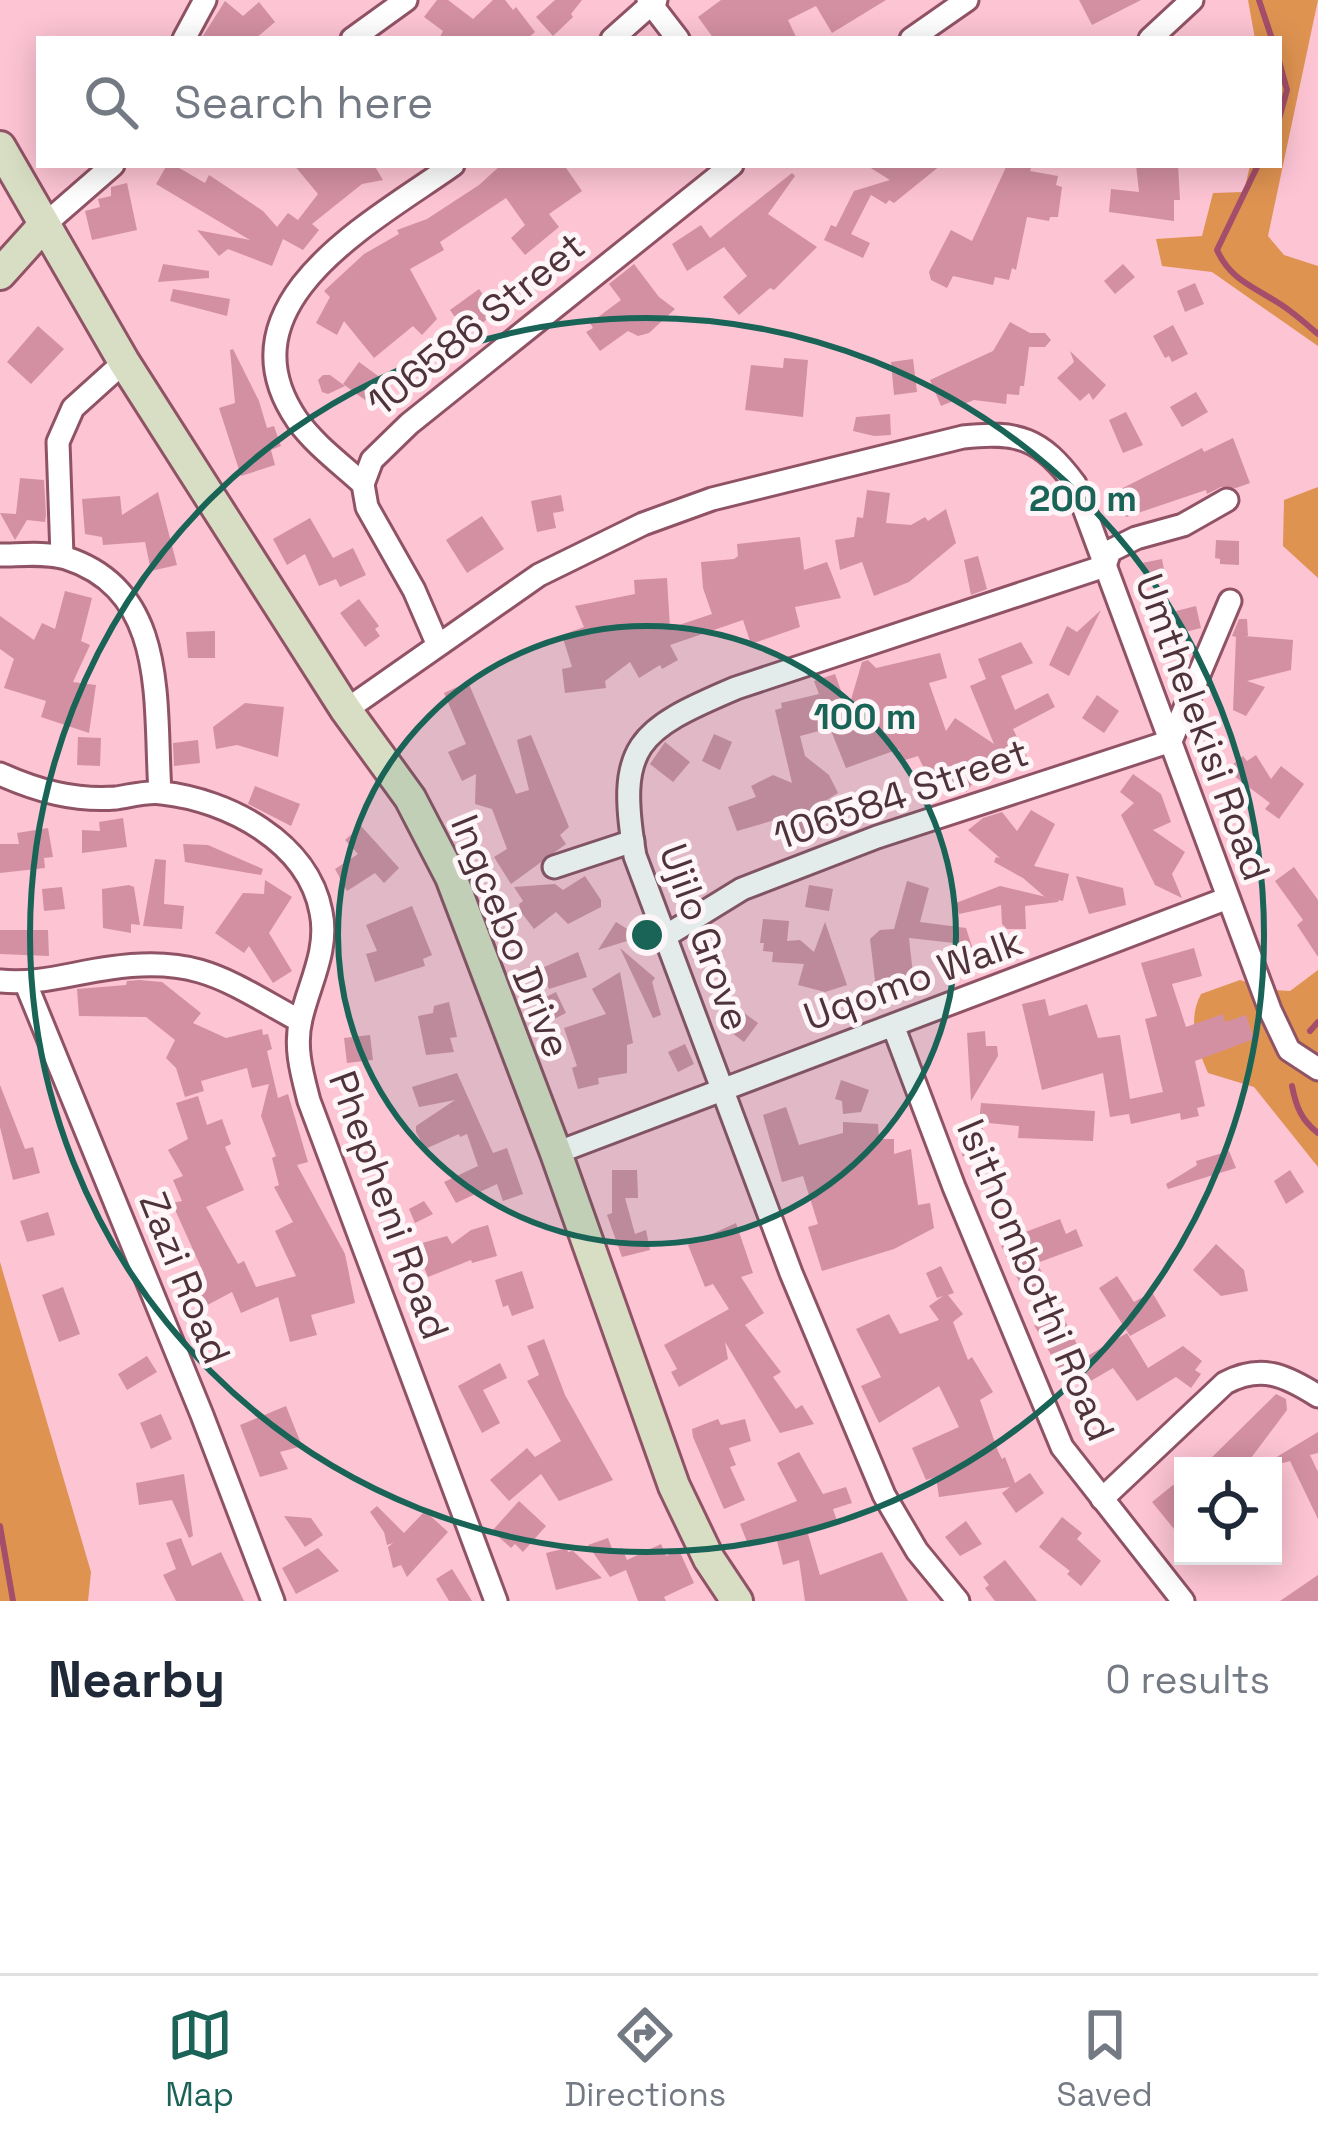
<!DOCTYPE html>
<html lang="en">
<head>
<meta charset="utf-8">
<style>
	:root { --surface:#fff; --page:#f2f2f3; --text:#1f2937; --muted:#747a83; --line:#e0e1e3; --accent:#1a6357 }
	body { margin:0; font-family:"Space Grotesk",sans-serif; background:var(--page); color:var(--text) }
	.controls { position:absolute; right:36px; bottom:36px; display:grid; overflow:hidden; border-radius:0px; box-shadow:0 6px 30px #0003 }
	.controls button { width:108px; height:108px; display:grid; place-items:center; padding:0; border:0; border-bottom:3px solid var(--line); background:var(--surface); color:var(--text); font:60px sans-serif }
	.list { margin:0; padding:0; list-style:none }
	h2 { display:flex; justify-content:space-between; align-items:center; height:156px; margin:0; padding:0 48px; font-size:51px }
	h2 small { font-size:39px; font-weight:400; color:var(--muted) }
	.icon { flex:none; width:66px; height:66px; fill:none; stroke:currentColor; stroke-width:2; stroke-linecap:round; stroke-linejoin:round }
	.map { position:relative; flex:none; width:1318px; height:1601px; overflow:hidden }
	.search { position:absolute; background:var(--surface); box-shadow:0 6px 30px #0003; left:36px; right:36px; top:36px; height:132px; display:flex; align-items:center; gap:30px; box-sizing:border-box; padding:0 42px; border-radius:0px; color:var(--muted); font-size:45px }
	.sheet { height:372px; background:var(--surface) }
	nav { display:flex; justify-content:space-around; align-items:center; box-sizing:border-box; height:168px; border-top:3px solid var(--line); background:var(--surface); font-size:33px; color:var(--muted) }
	nav a { display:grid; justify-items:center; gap:6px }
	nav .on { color:var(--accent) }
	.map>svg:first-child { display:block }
	.green { fill:#df9351 }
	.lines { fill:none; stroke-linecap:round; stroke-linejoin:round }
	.stream { stroke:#a44e6b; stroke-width:6 }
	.building { fill:#d390a3 }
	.street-casing { stroke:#905366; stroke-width:27 }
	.secondary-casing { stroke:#905366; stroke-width:36 }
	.street { stroke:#fff; stroke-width:21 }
	.secondary { stroke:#d8dec3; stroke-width:30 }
	.ring { fill:none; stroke:#1a6357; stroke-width:6 }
	.labels { text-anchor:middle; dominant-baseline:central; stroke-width:10; stroke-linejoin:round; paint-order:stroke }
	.street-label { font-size:39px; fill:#4f333b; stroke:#fdf5f7 }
	.centre { fill:#1a6357; stroke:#fdf5f7; stroke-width:6 }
	.ring-label { font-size:36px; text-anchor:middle; font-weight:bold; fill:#1a6357; stroke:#fdf5f7; stroke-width:10; stroke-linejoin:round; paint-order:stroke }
</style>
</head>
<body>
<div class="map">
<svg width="1318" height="1601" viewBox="0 0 1318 1601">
	<rect width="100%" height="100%" fill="#fdc4d4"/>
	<g class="green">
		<polygon points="1248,0 1318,0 1268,236 1284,255 1318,266 1318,346 1212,272 1162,266 1156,239 1202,236 1213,193 1244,192 1250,165 1279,165 1279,39 1255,39"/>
		<polygon points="1318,487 1318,578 1283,546 1284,500"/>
		<path d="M1318 970V1167L1254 1087 1208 1073C1197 1047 1187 1020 1201 994L1240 980 1274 990 1290 991Z"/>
		<polygon points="0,1262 91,1572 88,1601 0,1601"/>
	</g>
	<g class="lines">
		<g class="stream">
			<polyline points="1259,0 1272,39"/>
			<polyline points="1279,61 1287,90 1279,119"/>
			<path d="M1258 165 1217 250C1230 279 1252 286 1277 302 1292 311 1305 323 1318 334"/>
			<polyline points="1310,1031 1318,1022"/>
			<path d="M1292 1086C1296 1106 1301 1120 1318 1133"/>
			<polyline points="0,1526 13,1601"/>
		</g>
	</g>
	<g class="building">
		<polygon points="437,0 448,0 473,19 493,0 505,0 513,10 516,7 535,32 527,39 439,39 443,31 424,17"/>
		<polygon points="555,0 582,0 571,14 573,17 553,36 536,17"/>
		<polygon points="721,0 886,0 832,33 816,6 788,20 797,39 714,39 698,17"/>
		<polygon points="1079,0 1141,0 1092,25"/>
		<polygon points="225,1 243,16 259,2 275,22 255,39 201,39"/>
		<polygon points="167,165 174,165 205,183 209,175 263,211 277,227 288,213 298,220 318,194 294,165 374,165 383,180 362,184 312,224 319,230 303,250 283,239 272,266 228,249 219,256 197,230 250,240 156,184"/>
		<polygon points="501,165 564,165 582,191 549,214 559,227 525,255 511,238 525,225 506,198 440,242 444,250 410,269 437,319 422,335 413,326 374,358 344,321 337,335 316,323 330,297 324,291 364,254 399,234 397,230 427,219 479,185"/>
		<polygon points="866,165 941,165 894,203 889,200 886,204 871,195 851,234 870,243 863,258 824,240 831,225 836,227 854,191 890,180"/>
		<polygon points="1007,165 1032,165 1030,171 1058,176 1056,185 1062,187 1058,217 1050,217 1049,221 1027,217 1016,270 1012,268 1009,280 995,277 993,285 953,276 947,288 931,280 929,272 951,230 972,241"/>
		<polygon points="1136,165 1178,165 1180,200 1174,200 1174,221 1109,212 1111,189 1139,192"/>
		<polygon points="792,173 795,176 768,214 817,247 774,290 770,288 739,315 723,297 747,276 724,247 687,271 672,244 701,225 710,238"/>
		<polygon points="127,183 137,230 92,240 85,211 100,207 98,199 111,196 111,187"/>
		<polygon points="163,264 209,271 209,278 158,282"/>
		<polygon points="634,264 659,297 675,309 649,333 638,336 628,331 600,351 586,332 593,328 590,323 621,300 609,284"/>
		<polygon points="1123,264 1135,277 1115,294 1104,281"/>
		<polygon points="1195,283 1204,304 1185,312 1177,291"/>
		<polygon points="173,289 230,299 227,316 170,301"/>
		<polygon points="479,289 496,313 467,334 450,310"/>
		<polygon points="1010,322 1030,333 1045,333 1051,340 1045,347 1029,347 1024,386 1020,386 1019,395 1007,394 1006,404 974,400 961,405 958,399 941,406 930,380 993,351"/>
		<polygon points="1173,325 1188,354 1172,362 1169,356 1165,358 1153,336"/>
		<polygon points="38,326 64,349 31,384 7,362"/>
		<polygon points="233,349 259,401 267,428 274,426 281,446 271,450 275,465 241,476 219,408 235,403 230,350"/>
		<polygon points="1070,351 1106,385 1093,400 1089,393 1080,401 1057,378 1074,362"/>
		<polygon points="784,358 808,360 803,417 745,410 751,365 783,368"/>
		<polygon points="913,359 917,392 894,395 891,362"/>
		<polygon points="359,362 381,378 365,400 343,384"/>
		<polygon points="323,375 330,375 345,386 328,394 322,392 318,380"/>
		<polygon points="1196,392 1208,412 1182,427 1170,407"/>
		<polygon points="1126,412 1143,445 1123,453 1109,420"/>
		<polygon points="890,414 891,435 874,436 853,431 856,417"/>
		<polygon points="1233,438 1250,483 1236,488 1221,487 1207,494 1206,490 1126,517 1121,507 1117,509 1111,494 1202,448 1204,452"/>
		<polygon points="20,478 44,480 46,515 45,522 27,520 15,540 0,513 16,514"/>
		<polygon points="867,490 890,493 886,523 911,525 925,517 928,521 946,509 956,543 909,582 874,596 862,562 840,570 835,540 854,537 857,517 863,518"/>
		<polygon points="158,492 177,565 151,571 145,542 103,545 102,537 85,534 82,499 120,496 122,515"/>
		<polygon points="561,495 564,511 553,513 556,528 537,532 531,501"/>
		<polygon points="482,516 504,549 467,573 446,540"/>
		<polygon points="310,518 333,558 353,548 366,575 340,587 336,579 319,586 305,554 287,565 273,539"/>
		<polygon points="800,537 804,570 827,562 841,598 795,607 800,627 751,644 743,620 670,645 678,660 662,669 660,665 639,678 630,662 605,681 606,688 565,693 562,669 572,667 562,635 584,627 575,606 635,594 634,580 667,578 670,628 712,614 703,588 701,562 734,559 738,556 737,544"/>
		<polygon points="1216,540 1239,541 1239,565 1220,564 1220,559 1215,558"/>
		<polygon points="978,556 987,589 971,595 964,560"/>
		<polygon points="1162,559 1166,581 1145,585 1142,563"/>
		<polygon points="65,591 92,598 81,641 90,645 73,682 96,685 89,733 41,717 46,701 4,688 14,659 0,649 0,616 34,640 42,623 55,629"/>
		<polygon points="359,599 379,626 375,629 380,636 365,647 340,613"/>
		<polygon points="1196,606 1201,628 1181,633 1176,611"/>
		<polygon points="1101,610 1069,676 1049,665 1067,626 1077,632"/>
		<polygon points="1239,619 1247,619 1248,636 1244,636 1293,640 1291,670 1247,681 1265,687 1246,716 1233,710 1236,637 1232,636"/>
		<polygon points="215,631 215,658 188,658 186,632"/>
		<polygon points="1021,642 1033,663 1001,676 1015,710 1048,693 1055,707 1013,729 1028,759 999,774 992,759 966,792 940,773 929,779 918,756 902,761 899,749 846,768 830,728 800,736 805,756 829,775 838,793 809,811 813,843 785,817 737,831 728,807 756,797 751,786 773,775 792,783 775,710 782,708 781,703 819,694 814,681 835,674 848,710 862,662 868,660 876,668 940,653 947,678 929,683 946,731 955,718 994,744 970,686 986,679 978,659"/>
		<polygon points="468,682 516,794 529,790 517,740 531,735 569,827 560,835 566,844 511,884 494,857 507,849 492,809 475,804 476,774 462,781 448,752 466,744 444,693"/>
		<polygon points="1097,695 1119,711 1104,733 1082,718"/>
		<polygon points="245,703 284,707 278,757 237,745 216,749 213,727"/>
		<polygon points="714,734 732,742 720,770 702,761"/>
		<polygon points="78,737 101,738 100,766 77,765"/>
		<polygon points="198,740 200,763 174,766 173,743"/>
		<polygon points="665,742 690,762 673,782 650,764"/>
		<polygon points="1256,755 1271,779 1281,766 1304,784 1279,819 1265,809 1270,803 1226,770 1243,756 1247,761"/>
		<polygon points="1133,774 1161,794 1171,822 1153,830 1185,852 1172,874 1182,898 1155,885 1121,815 1134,803 1120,792"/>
		<polygon points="255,786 300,804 291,826 248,804"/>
		<polygon points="1031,810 1055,824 1034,866 1069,874 1063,901 1045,897 1023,878 994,862 996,857 1000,858 968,830 983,818 1002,812 1017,831"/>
		<polygon points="123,818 127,847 82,853 82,830 100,831 99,822"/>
		<polygon points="361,826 399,868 384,883 375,873 347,891 335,869 358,854 345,840"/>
		<polygon points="48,828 53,857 44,858 45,868 0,873 0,844 19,844 17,833"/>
		<polygon points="183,844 208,845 263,869 261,875 185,862"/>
		<polygon points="155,859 166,860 164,904 184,906 182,929 143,926"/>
		<polygon points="1294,867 1318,900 1318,957 1297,925 1303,920 1275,881"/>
		<polygon points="585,876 601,900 601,907 568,924 556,912 534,929 521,912 519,904 523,901 514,887 555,884 563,890"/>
		<polygon points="1076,876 1123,888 1126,905 1089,914"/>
		<polygon points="265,880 292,897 269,933 292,971 273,983 249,946 244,953 215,933 243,893 264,894"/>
		<polygon points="907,881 929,888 920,922 966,928 975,956 960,961 954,943 909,938 915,993 877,997 870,939 880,930 894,929"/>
		<polygon points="129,885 134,887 140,925 131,924 131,933 103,928 102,889"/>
		<polygon points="809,885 833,889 829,911 805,907"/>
		<polygon points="1000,886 1059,900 1058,902 1025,906 1026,929 1007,929 1002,924 1001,905 959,914 956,903"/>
		<polygon points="62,887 65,909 44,911 42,889"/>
		<polygon points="412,906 432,955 423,959 425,966 375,982 366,954 377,951 366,925"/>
		<polygon points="763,919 789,921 787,941 800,940 814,952 825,922 847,985 825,992 798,985 804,964 772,962 773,952 763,951 764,943 760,943"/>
		<polygon points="616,922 640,937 598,950"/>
		<polygon points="0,930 48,930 49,956 0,954"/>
		<polygon points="620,948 655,978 652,982 661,1015 653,1018"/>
		<polygon points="1194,948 1202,976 1172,984 1186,1027 1223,1014 1225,1022 1246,1015 1254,1039 1195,1061 1205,1106 1197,1108 1199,1116 1181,1120 1180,1113 1131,1124 1129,1114 1110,1117 1103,1073 1042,1090 1022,1004 1045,999 1049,1016 1087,1004 1098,1038 1120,1035 1130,1099 1163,1092 1145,1019 1157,1016 1141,963"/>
		<polygon points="578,952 587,977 549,989 542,968"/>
		<polygon points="620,972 633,1043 627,1045 627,1073 598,1078 599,1084 578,1089 572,1068 577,1066 564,1028 606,1014 592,989"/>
		<polygon points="139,980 162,982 201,1013 193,1023 226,1038 262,1029 263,1035 268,1034 272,1049 267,1051 278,1098 288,1094 308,1162 297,1165 345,1254 355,1303 311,1315 317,1335 290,1342 278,1297 241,1313 232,1292 198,1310 185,1284 204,1274 172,1203 182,1201 173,1180 183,1176 168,1150 188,1139 176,1103 198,1096 207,1125 222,1119 231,1144 225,1147 244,1190 206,1207 238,1264 244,1261 256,1287 296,1276 275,1231 293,1222 274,1187 279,1185 272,1158 276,1156 261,1116 269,1084 252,1088 247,1068 201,1081 204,1091 185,1097 176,1068 166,1058 175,1040 146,1017 79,1016 77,989 126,985 127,981"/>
		<polygon points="556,992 566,1013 546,1023 536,1002"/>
		<polygon points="726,1000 758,1023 744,1042 724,1027 728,1022 717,1013"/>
		<polygon points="449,1002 457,1037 450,1038 454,1052 426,1055 418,1016 433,1013 434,1006"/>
		<polygon points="985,1031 986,1046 997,1046 998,1056 971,1101 967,1033"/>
		<polygon points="370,1035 373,1060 347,1063 344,1038"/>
		<polygon points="685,1044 694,1064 678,1072 668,1052"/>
		<polygon points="457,1073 493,1153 507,1148 523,1194 503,1201 497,1184 456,1203 444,1182 478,1166 467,1134 460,1137 459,1134 425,1149 416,1132 416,1126 455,1100 419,1107 412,1087"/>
		<polygon points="841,1080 869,1090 861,1112 843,1114 842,1101 835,1099"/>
		<polygon points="0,1085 25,1149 33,1147 40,1173 13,1180 0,1127"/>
		<polygon points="981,1103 1095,1111 1093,1141 1018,1138 1019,1126 979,1122"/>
		<polygon points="786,1107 799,1145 843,1133 843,1122 878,1124 879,1139 894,1139 894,1154 911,1149 918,1205 930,1203 934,1228 894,1249 822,1271 808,1227 818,1224 803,1176 782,1182 763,1115"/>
		<polygon points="966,1127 983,1128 982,1157 962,1156"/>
		<polygon points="1229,1151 1236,1168 1168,1189 1166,1184 1197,1165 1196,1161"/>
		<polygon points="612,1170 637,1170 638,1198 625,1198 635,1234 646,1230 650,1250 622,1257 607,1215 612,1213"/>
		<polygon points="1290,1170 1304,1192 1286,1204 1274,1181"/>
		<polygon points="424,1201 433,1214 415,1223 409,1209"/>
		<polygon points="48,1212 55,1235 27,1242 20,1221"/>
		<polygon points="1060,1219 1066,1234 1076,1229 1083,1246 1037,1263 1047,1282 1025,1293 1001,1246 1028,1231"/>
		<polygon points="736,1223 753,1273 741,1277 764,1313 745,1325 781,1372 773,1377 796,1409 802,1405 814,1424 780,1433 725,1342 728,1359 679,1387 671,1372 677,1369 664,1345 729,1309 713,1284 705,1287 688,1245"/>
		<polygon points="488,1225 497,1256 472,1263 471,1260 428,1277 415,1245 447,1236 452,1244 471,1230"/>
		<polygon points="1216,1244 1244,1270 1248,1291 1221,1296 1193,1270"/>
		<polygon points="941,1266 954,1293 948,1295 963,1314 953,1322 968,1360 972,1357 993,1392 980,1400 998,1451 1002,1459 1005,1457 1015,1483 1030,1473 1044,1493 1016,1513 1002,1493 1010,1487 939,1497 936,1477 926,1480 912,1448 959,1427 939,1386 879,1423 861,1386 881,1377 856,1329 889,1314 900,1334 939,1320 929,1306 943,1296 937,1298 926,1273"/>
		<polygon points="522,1271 534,1308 512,1316 508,1305 503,1307 495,1280"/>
		<polygon points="1117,1276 1134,1302 1152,1292 1166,1316 1130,1336 1099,1288"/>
		<polygon points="63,1287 80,1334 59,1342 42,1295"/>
		<polygon points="1060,1311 1084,1358 1127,1333 1148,1368 1183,1346 1202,1361 1195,1370 1201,1374 1191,1388 1176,1377 1137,1401 1113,1368 1082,1386 1080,1382 1070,1388 1034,1325"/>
		<polygon points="544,1339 565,1395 613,1480 559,1501 541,1474 509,1501 490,1480 527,1448 535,1457 561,1441 527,1381 539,1375 527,1346"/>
		<polygon points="147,1356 157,1372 127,1390 118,1374"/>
		<polygon points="500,1363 507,1378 483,1390 500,1423 482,1433 458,1386"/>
		<polygon points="1276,1394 1286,1399 1287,1410 1245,1466 1203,1466"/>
		<polygon points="286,1406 302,1446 280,1452 288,1469 260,1477 240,1425"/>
		<polygon points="161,1414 172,1439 151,1449 140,1423"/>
		<polygon points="718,1419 721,1425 745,1419 751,1441 729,1448 736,1465 730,1467 745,1500 724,1509 693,1437 692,1429"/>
		<polygon points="1318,1432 1318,1453 1310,1455 1318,1472 1318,1519 1290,1461 1272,1466 1270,1461"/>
		<polygon points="799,1452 823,1494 846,1487 852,1503 833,1509 838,1524 808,1534 820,1575 882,1552 908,1601 805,1601 799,1560 783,1565 776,1537 749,1547 740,1524 797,1501 777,1463"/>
		<polygon points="184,1474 193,1536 189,1538 172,1500 139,1505 136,1483"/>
		<polygon points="1173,1485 1183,1497 1183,1540 1152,1502"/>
		<polygon points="519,1501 546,1526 523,1552 515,1544 511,1548 492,1531"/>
		<polygon points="377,1506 404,1533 425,1511 448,1532 407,1577 401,1565 393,1568 388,1547 393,1543 387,1545 384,1532 370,1512"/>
		<polygon points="284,1516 311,1518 323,1535 305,1547"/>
		<polygon points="1062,1517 1082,1533 1077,1539 1101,1561 1081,1586 1067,1574 1070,1571 1039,1547"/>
		<polygon points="966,1521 982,1544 960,1556 945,1537"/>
		<polygon points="181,1538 192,1566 221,1552 244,1601 176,1601 163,1575 176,1569 166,1543"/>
		<polygon points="608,1538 613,1551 622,1548 627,1560 661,1544 666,1556 679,1550 694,1583 664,1597 666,1601 638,1601 626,1570 610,1577 588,1545"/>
		<polygon points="318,1548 339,1571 296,1594 282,1568"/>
		<polygon points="567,1548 568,1552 573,1551 602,1578 556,1590 546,1553"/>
		<polygon points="1005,1560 1037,1601 995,1601 985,1588 989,1585 983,1577"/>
		<polygon points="452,1569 472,1601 449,1601 436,1579"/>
		<polygon points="1318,1575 1318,1601 1280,1601"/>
	</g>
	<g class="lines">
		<defs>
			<g id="street">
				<polyline points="648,0 678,39"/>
				<polyline points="184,39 205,0"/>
				<polyline points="352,39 406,0"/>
				<polyline points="612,39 656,0"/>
				<polyline points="911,39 967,0"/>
				<polyline points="1150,39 1192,0"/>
				<polyline points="44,225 113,165"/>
				<path d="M363 484C340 463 315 445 297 420 217 303 374 221 453 165"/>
				<path d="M0 555C20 555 46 552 66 558 169 591 154 704 160 792"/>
				<polyline points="62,556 58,442 73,408 124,362"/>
				<polyline points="437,643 414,590 367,507 363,484 372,460 409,424 732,165"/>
				<path d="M346 710 539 575 643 524 712 499 963 437C1018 431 1041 438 1075 484L1270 1010 1289 1050 1318 1069"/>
				<path d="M0 774C38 791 74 801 116 798 130 796 147 791 162 793 228 800 308 842 321 912 329 950 309 984 301 1019 294 1047 302 1074 309 1101L496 1601"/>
				<polyline points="554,867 633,841"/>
				<polyline points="664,937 742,889 877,837 1171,741 1230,601"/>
				<path d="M0 981C38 985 72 973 110 968 198 955 227 981 300 1021"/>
				<polyline points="26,984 202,1415 273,1601"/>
				<polyline points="894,1028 954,1187 1062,1447 1183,1601"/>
				<polyline points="556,1153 1228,898"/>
				<path d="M1102 1499 1225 1383C1261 1364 1285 1375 1318 1396"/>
				<path d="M958 1601 917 1551 884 1495 791 1273 635 856C616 745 637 730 736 688L1105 566 1110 551 1136 538 1183 525 1227 500"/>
			</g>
			<g id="secondary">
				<polyline points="0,147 124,362 346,710 410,798 451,877 556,1153 674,1486 709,1559 737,1601"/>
				<polyline points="0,274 44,225"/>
			</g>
		</defs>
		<use href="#street" class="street-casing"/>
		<use href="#secondary" class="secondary-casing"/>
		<use href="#street" class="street"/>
		<use href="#secondary" class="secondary"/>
	</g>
	<circle cx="647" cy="935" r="309" fill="#1a6357" fill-opacity=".12"/>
	<g class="ring">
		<circle cx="647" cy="935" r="309"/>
		<circle cx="647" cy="935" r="617"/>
	</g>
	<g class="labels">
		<g class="street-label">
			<text transform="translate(476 324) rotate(-39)">106586 Street</text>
			<text transform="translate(1203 727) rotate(70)">Umthelekisi Road</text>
			<text transform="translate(901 794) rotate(-19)">106584 Street</text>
			<text transform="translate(511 936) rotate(68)">Ingcebo Drive</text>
			<text transform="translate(705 937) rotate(70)">Ujilo Grove</text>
			<text transform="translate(913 979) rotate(-20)">Uqomo Walk</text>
			<text transform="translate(389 1205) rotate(70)">Phepheni Road</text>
			<text transform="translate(185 1278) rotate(68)">Zazi Road</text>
			<text transform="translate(1036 1280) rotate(67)">Isithombothi Road</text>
		</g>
	</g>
	<circle cx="647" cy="935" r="18" class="centre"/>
	<g class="ring-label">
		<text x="1083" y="511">200 m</text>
		<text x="865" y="729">100 m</text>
	</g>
</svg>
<div class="controls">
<button><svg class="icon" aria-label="locate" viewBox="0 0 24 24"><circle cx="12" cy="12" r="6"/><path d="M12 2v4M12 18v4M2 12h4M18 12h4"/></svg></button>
</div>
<div class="search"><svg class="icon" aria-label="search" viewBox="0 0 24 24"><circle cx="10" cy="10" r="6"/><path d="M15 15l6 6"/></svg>Search here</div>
</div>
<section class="sheet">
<h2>Nearby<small>0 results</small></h2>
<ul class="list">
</ul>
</section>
<nav>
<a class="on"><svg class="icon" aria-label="map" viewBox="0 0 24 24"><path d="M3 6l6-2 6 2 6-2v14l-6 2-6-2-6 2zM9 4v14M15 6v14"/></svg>Map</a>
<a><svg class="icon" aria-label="directions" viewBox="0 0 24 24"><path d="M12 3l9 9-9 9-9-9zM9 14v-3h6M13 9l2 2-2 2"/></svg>Directions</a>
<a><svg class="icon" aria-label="saved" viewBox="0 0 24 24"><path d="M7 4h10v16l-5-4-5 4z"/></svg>Saved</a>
</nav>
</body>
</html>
